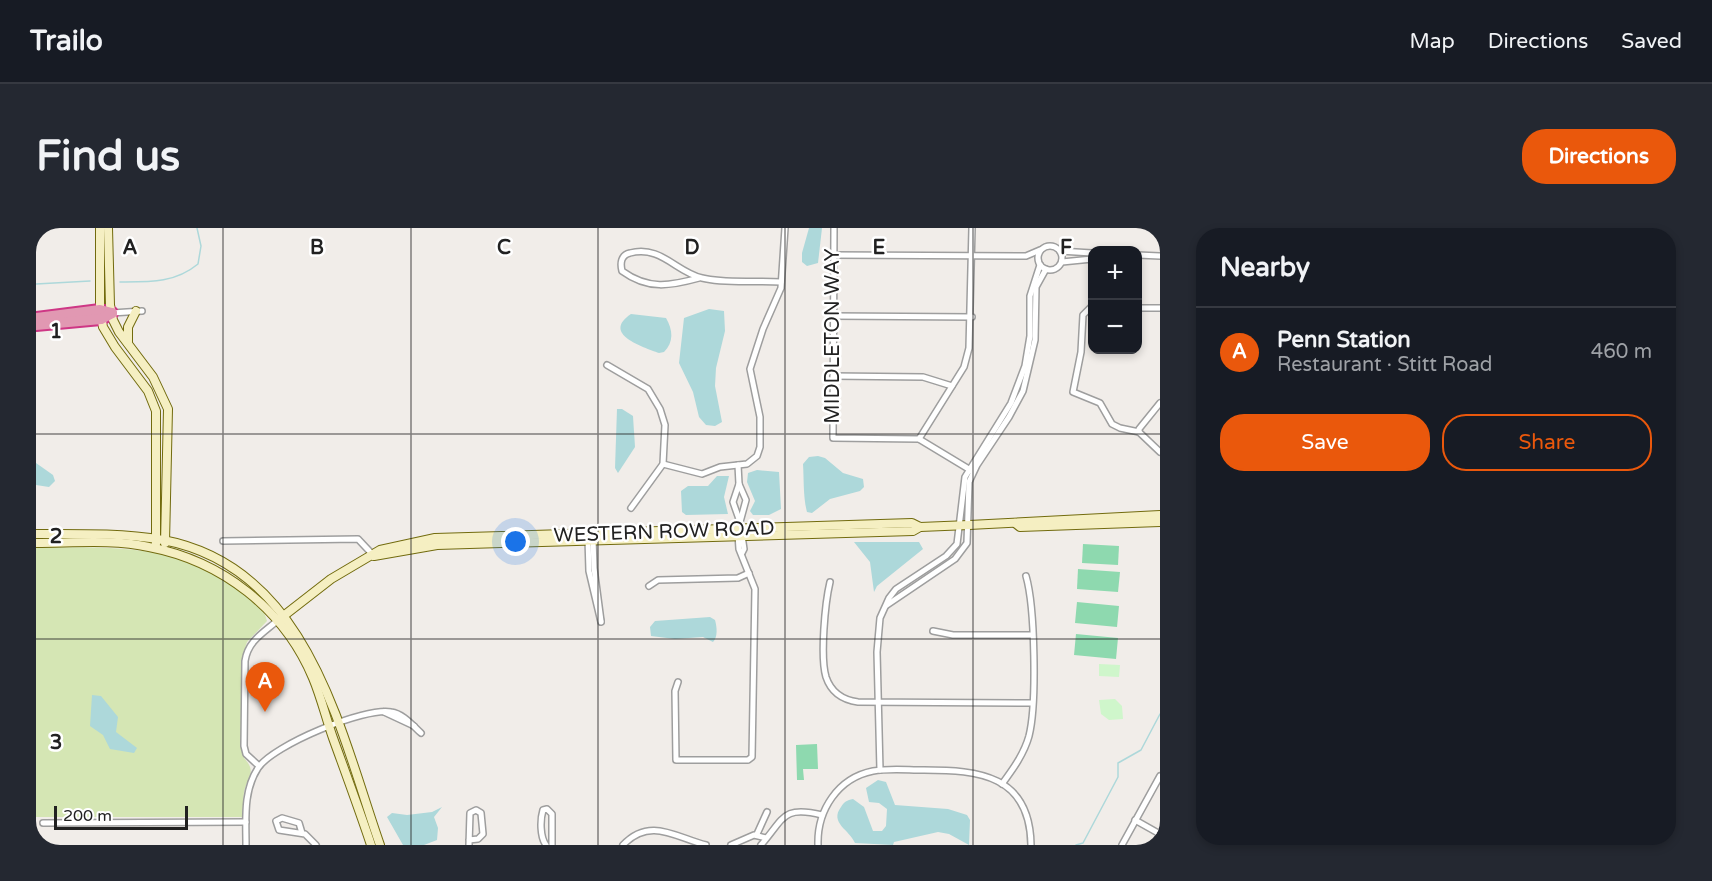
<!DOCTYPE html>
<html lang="en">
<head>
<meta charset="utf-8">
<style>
	:root { --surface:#171b24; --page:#242831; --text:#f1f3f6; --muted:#9ea1a6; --line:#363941; --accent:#ea580c }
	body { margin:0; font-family:"Varela Round",sans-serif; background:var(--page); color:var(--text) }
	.controls { position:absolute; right:18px; top:18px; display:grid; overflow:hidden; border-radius:12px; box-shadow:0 3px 9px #0003 }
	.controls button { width:54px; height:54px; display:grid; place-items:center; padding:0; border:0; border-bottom:2px solid var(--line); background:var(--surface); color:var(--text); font:30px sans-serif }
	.scale { position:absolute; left:18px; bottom:15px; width:134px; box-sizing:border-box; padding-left:6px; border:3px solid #212121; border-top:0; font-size:16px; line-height:21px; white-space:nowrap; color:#212121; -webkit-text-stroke:4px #fff; paint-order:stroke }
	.you { position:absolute; left:480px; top:314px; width:21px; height:21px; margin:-15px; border:4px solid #fff; border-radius:50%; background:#1a73e8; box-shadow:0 0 0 9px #1a73e833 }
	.badge { display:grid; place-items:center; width:39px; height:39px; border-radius:50%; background:var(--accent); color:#fff; font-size:20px; font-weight:700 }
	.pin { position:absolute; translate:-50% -50px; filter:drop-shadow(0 2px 3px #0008) }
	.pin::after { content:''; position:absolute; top:32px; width:21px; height:18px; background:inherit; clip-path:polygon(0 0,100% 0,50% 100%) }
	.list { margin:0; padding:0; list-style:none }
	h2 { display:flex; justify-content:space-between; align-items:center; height:78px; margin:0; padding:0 24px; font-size:26px }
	h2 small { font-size:20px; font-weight:400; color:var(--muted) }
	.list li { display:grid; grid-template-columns:39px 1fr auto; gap:18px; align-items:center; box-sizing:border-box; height:90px; padding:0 24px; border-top:2px solid var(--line) }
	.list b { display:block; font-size:22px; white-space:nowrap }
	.list p { margin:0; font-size:20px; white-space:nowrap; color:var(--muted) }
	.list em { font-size:20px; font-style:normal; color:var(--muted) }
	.actions { display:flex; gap:12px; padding:18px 24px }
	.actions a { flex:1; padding:14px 0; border:2px solid var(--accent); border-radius:24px; text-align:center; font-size:21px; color:var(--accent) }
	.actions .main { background:var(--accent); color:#fff }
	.map { position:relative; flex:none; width:1124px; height:617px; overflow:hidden; border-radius:24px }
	header { display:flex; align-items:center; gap:36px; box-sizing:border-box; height:84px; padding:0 30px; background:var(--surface); border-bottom:2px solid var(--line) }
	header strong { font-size:28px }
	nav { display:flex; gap:33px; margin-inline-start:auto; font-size:21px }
	.intro { display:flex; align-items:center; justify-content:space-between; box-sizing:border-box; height:144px; padding:0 36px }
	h1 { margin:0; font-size:42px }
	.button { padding:15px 27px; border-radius:24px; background:var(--accent); color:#fff; font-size:21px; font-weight:700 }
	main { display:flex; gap:36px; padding:0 36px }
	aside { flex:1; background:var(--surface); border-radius:24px; box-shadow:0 3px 9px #0003 }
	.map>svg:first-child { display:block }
	.grass { fill:#d5e6b4 }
	.park { fill:#cff6cb }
	.pitch { fill:#8ed9af }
	.water { fill:#add8da }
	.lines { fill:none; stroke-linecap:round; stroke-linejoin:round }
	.stream { stroke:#add8da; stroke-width:1.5 }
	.street-casing { stroke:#9e9e9e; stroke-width:8 }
	.secondary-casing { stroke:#726b0e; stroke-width:10 }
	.highway-casing { stroke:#ce3785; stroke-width:14 }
	.street { stroke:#fff; stroke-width:5 }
	.secondary { stroke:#f5efc2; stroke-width:8 }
	.highway { stroke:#e198b2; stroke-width:10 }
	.grid { fill:none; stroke:#212121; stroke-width:1.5; stroke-opacity:0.55 }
	.labels { text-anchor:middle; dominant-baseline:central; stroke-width:5; stroke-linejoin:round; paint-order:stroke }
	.street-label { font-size:20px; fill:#212121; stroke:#fff }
	.grid-label { font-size:20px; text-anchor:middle; font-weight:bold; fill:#212121; stroke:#fff; stroke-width:5; stroke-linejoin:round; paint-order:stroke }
</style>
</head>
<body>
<header>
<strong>Trailo</strong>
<nav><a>Map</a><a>Directions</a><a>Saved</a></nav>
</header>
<div class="intro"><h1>Find us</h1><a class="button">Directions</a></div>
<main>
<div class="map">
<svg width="1124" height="617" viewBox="0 0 1124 617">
	<rect width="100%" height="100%" fill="#f1ede9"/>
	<path class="grass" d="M0 319C71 320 147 314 206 363 218 373 227 378 231 393L211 414 206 430 208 530C221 544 212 548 208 564 207 572 207 581 206 589H0Z"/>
	<g class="park">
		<polygon points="1063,436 1084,437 1083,449 1063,448"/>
		<polygon points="1079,471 1086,478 1087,491 1073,492 1065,486 1063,472"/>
	</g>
	<g class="pitch">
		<polygon points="1047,316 1083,318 1082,337 1046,335"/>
		<polygon points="1042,341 1084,344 1082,364 1041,361"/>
		<polygon points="1041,374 1083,378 1081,399 1039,395"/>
		<polygon points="1040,406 1082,410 1080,431 1038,427"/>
		<polygon points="781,516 782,541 767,541 768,552 761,552 760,517"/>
	</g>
	<g class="water">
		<polygon points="773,0 786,0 782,35 771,38 766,34 766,25"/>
		<polygon points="673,81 688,83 689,103 680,140 679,158 686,194 679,198 670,197 663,189 657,164 643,135 648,90"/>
		<path d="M595 86 630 90C637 102 638 114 628 124L623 125C607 119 565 106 595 86Z"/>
		<polygon points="581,181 586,181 597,188 599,219 582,245 579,240"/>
		<path d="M782 228 789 230 807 245 827 251 828 259 824 263 794 271 776 285 771 284C767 269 768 251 767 236L773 229Z"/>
		<polygon points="0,235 17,247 19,253 13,259 0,257"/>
		<polygon points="721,242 743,244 745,281 733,287 717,287 714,283 719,273 711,254 712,245"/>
		<polygon points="681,248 693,248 688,269 692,286 650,287 646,284 645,263 652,258 672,258"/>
		<polygon points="818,314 883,314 887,321 841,358 838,364 834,334"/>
		<path d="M674 389 679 392C681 399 682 409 677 414L667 409 639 411 615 408 614 399 619 393Z"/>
		<polygon points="56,467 65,468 82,489 80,504 101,520 98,525 74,521 67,507 54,498"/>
		<path d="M842 552 850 554 859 577 912 581 931 587 934 592 933 617 913 606 902 604 858 614 857 617 819 615C814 602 793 595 805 579 808 574 811 572 817 571L828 579 837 603H846L850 598 851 581 843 575 833 574 830 560Z"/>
		<polygon points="406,579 398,589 402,600 401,612 388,617 367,617 351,589 356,585 371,587 396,584"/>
	</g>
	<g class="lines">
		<g class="stream">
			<path d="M84 54C114 54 139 55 162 36L165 18 161 0"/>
			<polyline points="0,56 54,53"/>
			<polyline points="1040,617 1047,615 1082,549 1082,535 1105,522 1124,486"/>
		</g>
		<defs>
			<g id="street">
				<polyline points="798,0 797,210 883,211 936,243"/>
				<circle cx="1014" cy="30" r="12"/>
				<polyline points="1024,23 1056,25"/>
				<polyline points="797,27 990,28 1004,22"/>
				<polyline points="1102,27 1124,28"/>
				<polyline points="1026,34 1056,31"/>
				<path d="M663 50C634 58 612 62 586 43 584 35 585 27 594 25 625 17 640 44 666 50 690 56 720 52 745 54"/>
				<polyline points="1056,78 1047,87 1045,124 1037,164 1064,175 1076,196 1084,200 1103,204"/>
				<polyline points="1102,80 1124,80"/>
				<polyline points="76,85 106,83"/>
				<polyline points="797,88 936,89"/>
				<polyline points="571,137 612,161 624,181 629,197 627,236 595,280"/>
				<polyline points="797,148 887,149 916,158"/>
				<polyline points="1124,175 1103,201 1103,204 1124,224"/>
				<polyline points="883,211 928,139 933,120 936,0"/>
				<polyline points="627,236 666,246 684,239 711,236 721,228 724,219 724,189 714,141 727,101 745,60 749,0"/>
				<polyline points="702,237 703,256 710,272 704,294 708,321 706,325"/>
				<polyline points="703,256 697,274 704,294"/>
				<polyline points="557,310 558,340 565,393"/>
				<polyline points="552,311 553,343 565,394"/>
				<polyline points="187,313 322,311 338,328"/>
				<path d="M794 354C789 375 784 429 790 449 795 464 807 472 822 474L996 475"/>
				<polyline points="613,358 622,352 702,350 713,345"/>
				<polyline points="851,377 919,331 931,315 933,254 941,237 973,189 987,163 999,112 1000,59 1010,41"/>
				<polyline points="897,403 917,407 996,407"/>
				<polyline points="642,454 639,463 640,532 712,532 716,529 719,361 703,321 702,306"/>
				<polyline points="348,484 378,498"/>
				<path d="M223 538 210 526 208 518 209 433C212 413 227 405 241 393"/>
				<polyline points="844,542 841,424 844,390 853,370 860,361 910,328 921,316 929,249 975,175 989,138 994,108 994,68 1004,37"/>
				<path d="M966 556C977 541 988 526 993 508 1001 476 999 379 990 348"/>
				<polyline points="1099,592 1124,606"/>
				<polyline points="7,595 210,594"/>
				<polyline points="266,605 263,595 246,590 240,593 243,602 269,606 280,617"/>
				<polyline points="721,606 731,584"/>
				<polyline points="433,612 442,611 447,606 445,585 440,582 434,585 433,617"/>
				<path d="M210 617C210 591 207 563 222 540 237 517 329 479 355 484 368 486 376 497 385 505"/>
				<path d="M510 617C504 609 504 592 507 582L511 581 516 586V617"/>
				<path d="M587 617C614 588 641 610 670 617"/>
				<polyline points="695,617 718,607 730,610"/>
				<path d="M725 617C748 591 746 577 786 587"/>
				<path d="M782 617C781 582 802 550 837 543 853 540 871 542 888 542 943 542 994 547 995 617"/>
				<polyline points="1086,617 1124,548"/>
			</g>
			<g id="secondary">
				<polyline points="64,0 64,82 67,99 79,119 112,163 120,183 120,316"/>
				<polyline points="72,0 74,77 77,92 83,104 117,149 132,181 129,315"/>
				<polyline points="92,115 92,99 100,83"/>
				<polyline points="979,295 984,299 1124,294"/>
				<path d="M0 306C42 306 85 305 127 312 272 339 303 500 344 617"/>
				<path d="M0 315C37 315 77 311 113 319 186 333 248 381 277 450 285 469 290 490 297 510 310 546 323 581 335 617"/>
				<polyline points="338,328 401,317 877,303 884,299"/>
				<polyline points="241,393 295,351 344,322 399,310 876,295 884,299 933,297 1124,287"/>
			</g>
			<g id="highway">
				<polyline points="0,90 64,82 76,85"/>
				<polyline points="0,97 65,91 76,85"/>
			</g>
		</defs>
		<use href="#street" class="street-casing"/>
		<use href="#secondary" class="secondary-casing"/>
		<use href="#highway" class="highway-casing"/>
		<use href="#street" class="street"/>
		<use href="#secondary" class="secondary"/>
		<use href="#highway" class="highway"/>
	</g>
	<path class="grid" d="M187 0V617M375 0V617M562 0V617M749 0V617M937 0V617M0 206H1124M0 411H1124"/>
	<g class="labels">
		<g class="street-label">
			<text transform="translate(797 108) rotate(-90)">MIDDLETON WAY</text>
			<text transform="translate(628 304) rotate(-2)">WESTERN ROW ROAD</text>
		</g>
	</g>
	<g class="grid-label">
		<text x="94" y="26">A</text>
		<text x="281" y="26">B</text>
		<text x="468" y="26">C</text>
		<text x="656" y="26">D</text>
		<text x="843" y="26">E</text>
		<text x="1030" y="26">F</text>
		<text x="20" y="110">1</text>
		<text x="20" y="315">2</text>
		<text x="20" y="521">3</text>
	</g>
</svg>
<div class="controls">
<button>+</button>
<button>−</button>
</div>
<div class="scale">200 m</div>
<div class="you"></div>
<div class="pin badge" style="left:229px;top:484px">A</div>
</div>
<aside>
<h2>Nearby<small></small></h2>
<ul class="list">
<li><span class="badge">A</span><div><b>Penn Station</b><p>Restaurant · Stitt Road</p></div><em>460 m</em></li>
</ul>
<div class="actions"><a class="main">Save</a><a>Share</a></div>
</aside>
</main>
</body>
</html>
